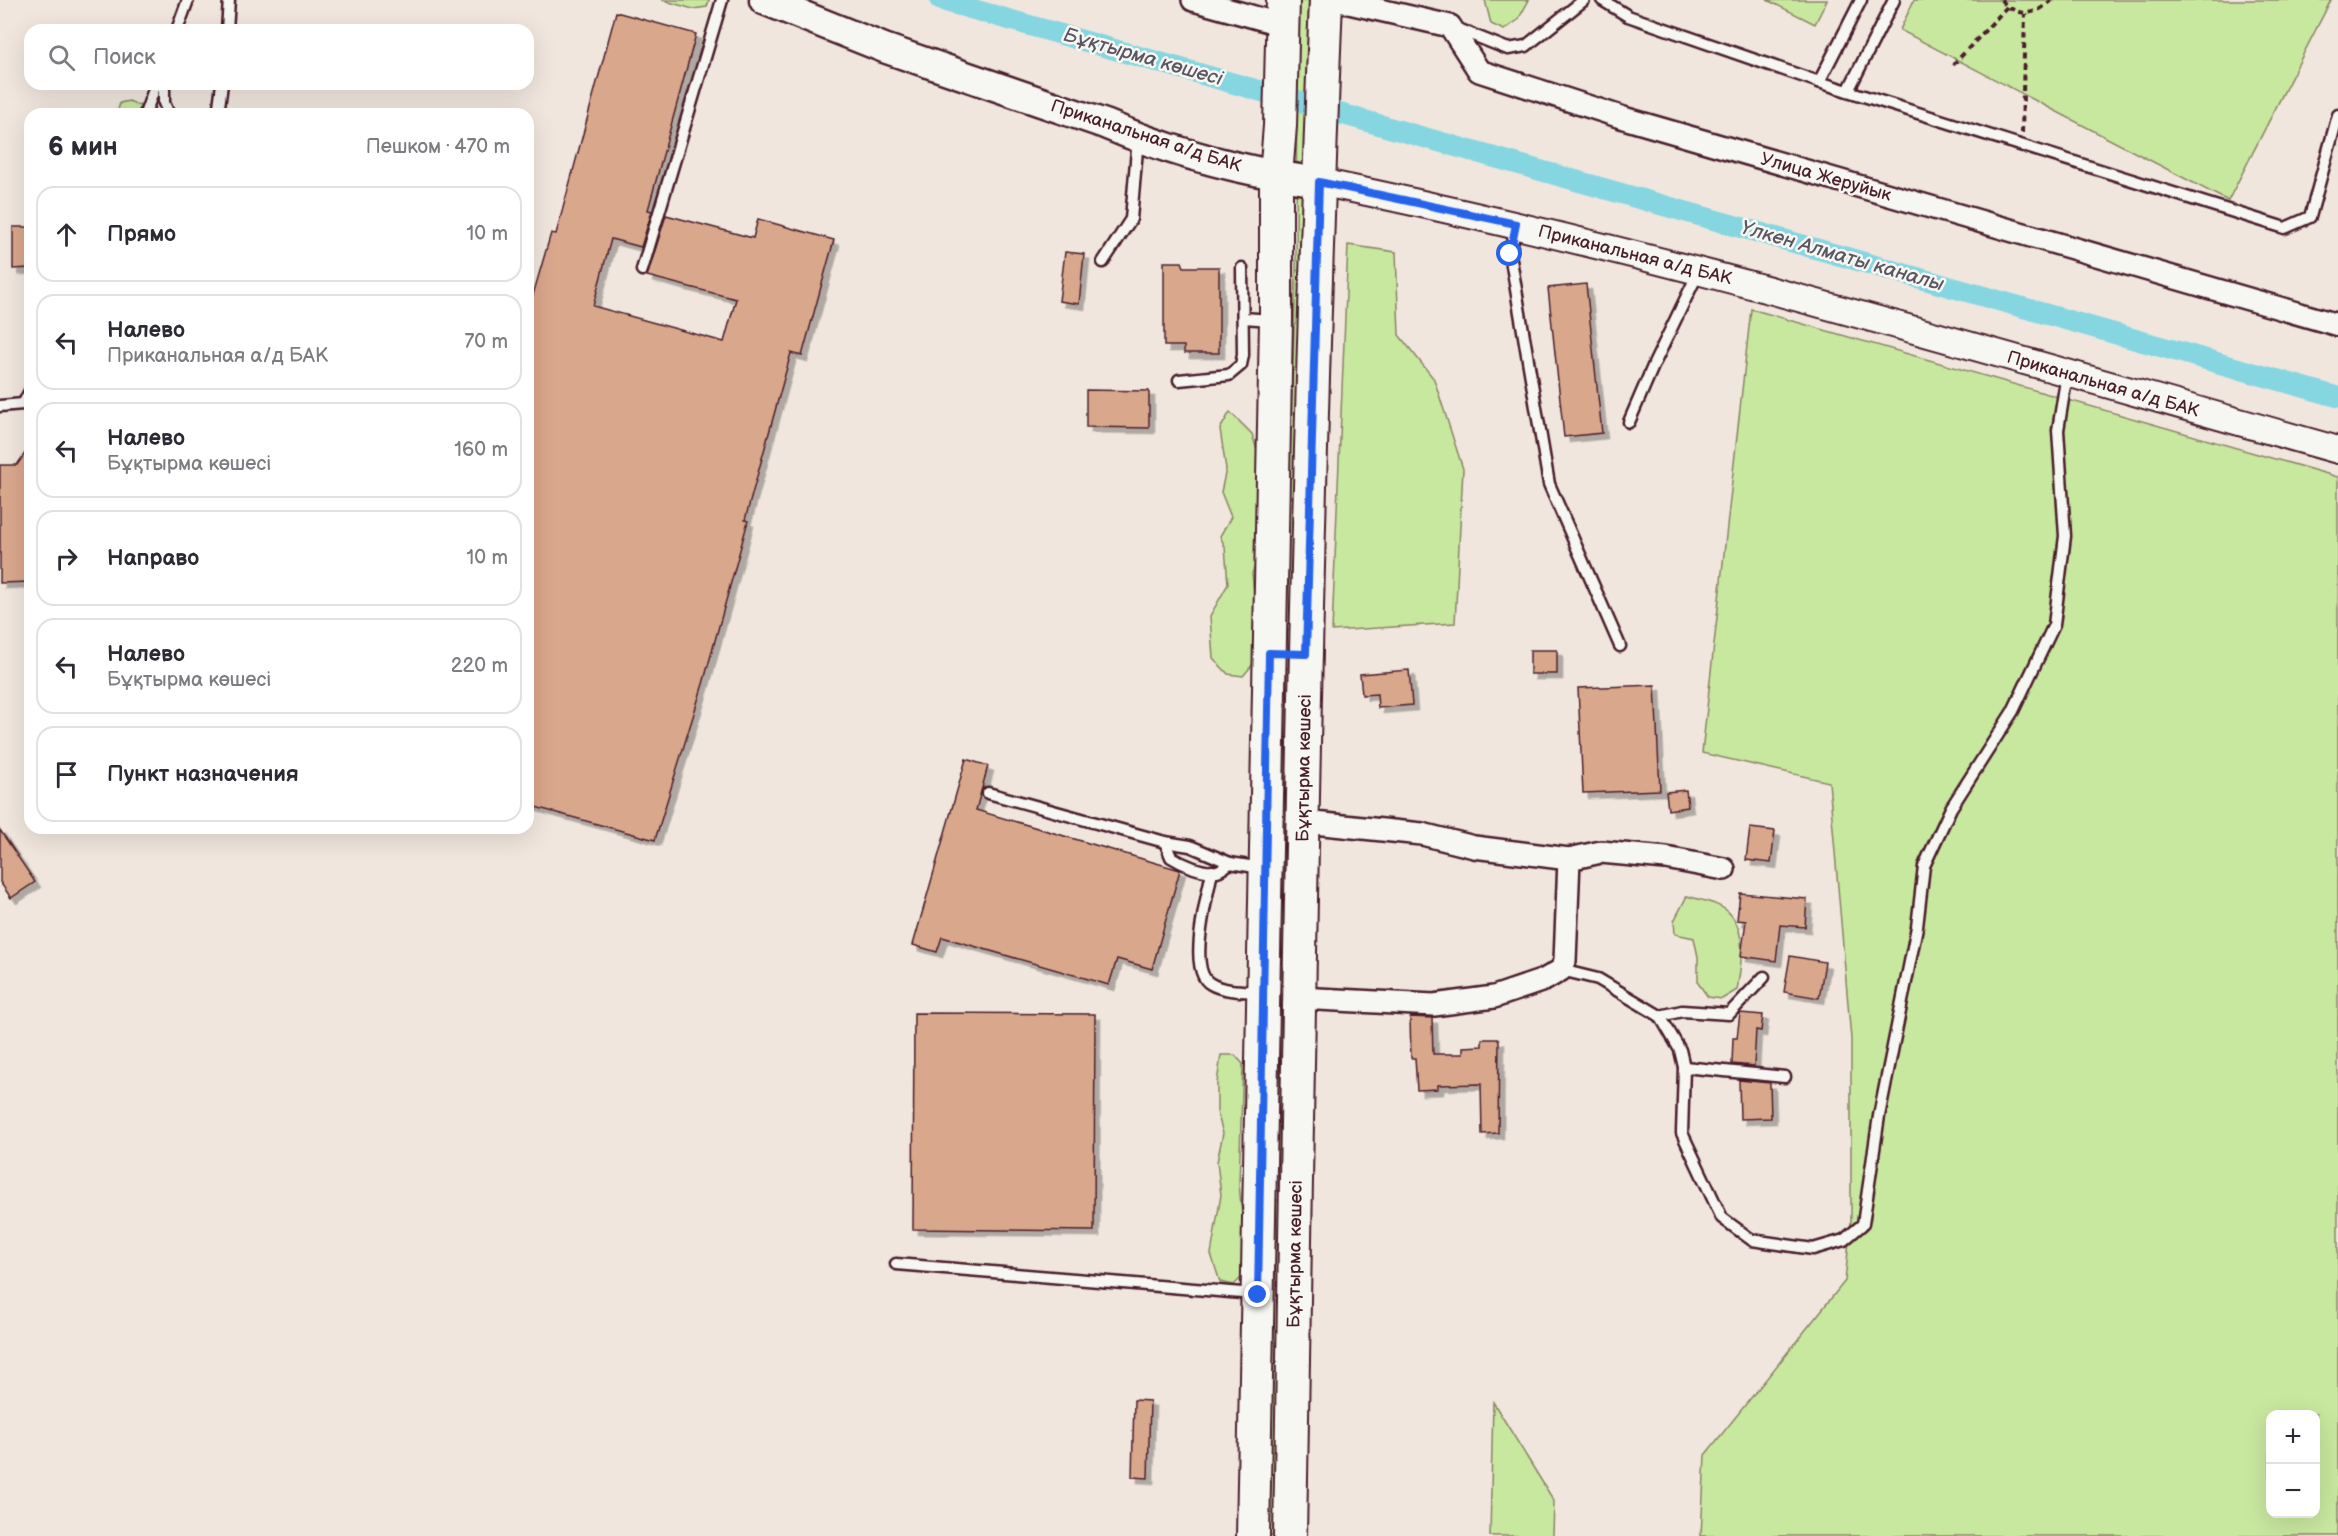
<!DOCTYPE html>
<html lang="ru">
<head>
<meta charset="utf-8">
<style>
	:root { --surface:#fff; --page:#f7f7f7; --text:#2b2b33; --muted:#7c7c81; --line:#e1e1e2 }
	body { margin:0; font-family:"Balsamiq Sans",sans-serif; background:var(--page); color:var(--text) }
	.controls { position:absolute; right:18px; bottom:18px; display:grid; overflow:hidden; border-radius:12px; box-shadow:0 6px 24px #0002 }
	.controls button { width:54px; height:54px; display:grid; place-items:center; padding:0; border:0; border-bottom:2px solid var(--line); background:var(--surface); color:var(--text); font:30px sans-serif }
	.stop { position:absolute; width:18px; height:18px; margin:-14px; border:4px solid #2563eb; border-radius:50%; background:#fff }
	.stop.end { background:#2563eb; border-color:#fff; box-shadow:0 2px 6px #0008 }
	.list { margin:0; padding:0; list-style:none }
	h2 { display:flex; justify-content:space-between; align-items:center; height:78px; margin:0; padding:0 24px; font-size:26px }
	h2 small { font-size:20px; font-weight:400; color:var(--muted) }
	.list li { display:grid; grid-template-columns:39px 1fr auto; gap:18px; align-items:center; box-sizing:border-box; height:96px; margin:0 12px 12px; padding:0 12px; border:2px solid var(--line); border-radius:18px }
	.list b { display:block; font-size:22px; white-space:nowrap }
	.list p { margin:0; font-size:20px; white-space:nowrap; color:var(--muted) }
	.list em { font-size:20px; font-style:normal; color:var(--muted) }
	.icon { flex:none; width:33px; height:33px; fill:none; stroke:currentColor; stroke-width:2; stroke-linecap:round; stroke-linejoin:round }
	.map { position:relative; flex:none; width:2338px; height:1536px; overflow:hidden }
	.search { position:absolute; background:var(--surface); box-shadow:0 6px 24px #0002; left:24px; top:24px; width:510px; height:66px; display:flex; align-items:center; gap:15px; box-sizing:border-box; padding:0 21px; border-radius:18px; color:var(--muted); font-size:22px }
	.panel { position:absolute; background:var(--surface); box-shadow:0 6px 24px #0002; left:24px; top:108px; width:510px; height:726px; border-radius:18px }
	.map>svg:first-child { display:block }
	.green { fill:#c8e79f; stroke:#898365; stroke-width:1.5; fill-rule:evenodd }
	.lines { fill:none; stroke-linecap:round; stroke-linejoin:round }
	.canal { stroke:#86d6e1; stroke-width:21 }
	.building { fill:#d9a78c; stroke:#4a1f2b; stroke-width:1.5; filter:url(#shadow) }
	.service-casing { stroke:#4a1f2b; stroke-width:15 }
	.minor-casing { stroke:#4a1f2b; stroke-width:26 }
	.tertiary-casing { stroke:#4a1f2b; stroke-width:30 }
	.secondary-casing { stroke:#4a1f2b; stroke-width:33 }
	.primary-casing { stroke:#4a1f2b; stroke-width:36 }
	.path { stroke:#4a1f2b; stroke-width:4; stroke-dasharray:6 4.5; stroke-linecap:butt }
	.service { stroke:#f6f6f2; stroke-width:10 }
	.minor { stroke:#f6f6f2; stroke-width:21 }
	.tertiary { stroke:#f6f6f2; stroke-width:26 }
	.secondary { stroke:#f6f6f2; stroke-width:28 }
	.primary { stroke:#f6f6f2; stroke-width:32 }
	.route { stroke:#2563eb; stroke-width:8 }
	.labels { text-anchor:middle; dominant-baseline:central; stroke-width:5; stroke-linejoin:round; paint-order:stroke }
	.street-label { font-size:18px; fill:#4a1f2b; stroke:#f6f6f2 }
	.water-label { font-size:20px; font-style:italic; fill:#5c5662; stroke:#f6f6f2 }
</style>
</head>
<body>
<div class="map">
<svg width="2338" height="1536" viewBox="0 0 2338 1536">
	<defs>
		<filter id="shadow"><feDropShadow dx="5.5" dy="5.5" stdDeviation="0" flood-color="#0004"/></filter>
	</defs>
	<rect width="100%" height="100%" fill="#f0e6de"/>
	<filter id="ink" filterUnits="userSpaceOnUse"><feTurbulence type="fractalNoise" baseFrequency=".0167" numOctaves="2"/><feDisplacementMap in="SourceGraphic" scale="12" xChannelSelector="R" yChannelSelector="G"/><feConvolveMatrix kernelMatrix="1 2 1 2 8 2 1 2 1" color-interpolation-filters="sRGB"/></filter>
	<g filter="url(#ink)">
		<g class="green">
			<polygon points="662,0 709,0 707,7 693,9"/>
			<polygon points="1297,0 1312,0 1291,632 1287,630 1285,623 1296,267"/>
			<polygon points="1485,0 1529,0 1518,20 1504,30 1491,24"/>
			<polygon points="1767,0 1827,0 1815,24"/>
			<polygon points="1914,0 2331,0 2228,201 1900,30"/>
			<polygon points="129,101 140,106 140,114 102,114 118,110 120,103"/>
			<polygon points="1348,245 1396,252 1399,335 1434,379 1463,469 1455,623 1332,631"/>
			<path d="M1751 309 2338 477V1536H1701L1705 1455 1845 1281 1851 1221V1039L1829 782 1702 753ZM2270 1414H2316V1514H2270Z"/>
			<polygon points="1230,412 1252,434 1263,469 1259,557 1252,573 1256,616 1254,663 1243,676 1228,674 1213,658 1210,616 1228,584 1225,547 1220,536 1231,517 1221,492 1226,469 1220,429"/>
			<polygon points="1289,666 1292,667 1281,1167 1275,1161 1284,672"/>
			<path d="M1687 896C1700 900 1722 903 1731 915 1747 934 1741 967 1737 990L1722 999 1708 997 1698 983V957L1694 938 1675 934 1674 921Z"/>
			<polygon points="1221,1055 1235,1055 1243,1064 1239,1184 1244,1235 1242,1277 1234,1285 1220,1282 1211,1254 1221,1195 1217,1162 1223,1133 1217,1112 1217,1083"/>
			<polygon points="1281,1198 1280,1536 1267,1536 1274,1203"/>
			<polygon points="1493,1402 1554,1501 1553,1536 1490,1536"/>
		</g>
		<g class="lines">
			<polyline class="canal" points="940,0 2338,397"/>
		</g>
		<g class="building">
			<polygon points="616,12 696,34 648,210 652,211 641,247 611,239 593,306 724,342 736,299 647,276 666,215 753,238 758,219 834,240 802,356 791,353 745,520 748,521 703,684 655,840 528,805 528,312 551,233 556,234"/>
			<polygon points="13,227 30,227 30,268 13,269"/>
			<polygon points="1065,252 1084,254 1079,304 1059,301"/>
			<polygon points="1164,262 1182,262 1184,267 1219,267 1219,353 1184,353 1184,346 1164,346"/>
			<polygon points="1586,284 1602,433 1564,437 1548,288"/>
			<polygon points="1086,390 1149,391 1149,428 1086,427"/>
			<polygon points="30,446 30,582 0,583 0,465 17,465"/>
			<rect x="1530" y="650" width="27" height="24"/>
			<polygon points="1409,670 1412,705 1378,708 1377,694 1362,695 1360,674"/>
			<polygon points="1655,685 1660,790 1583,793 1578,688"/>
			<polygon points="966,759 988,766 976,810 1180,870 1152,969 1117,959 1109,985 942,937 937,952 913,945"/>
			<polygon points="1686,790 1688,807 1668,810 1666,792"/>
			<polygon points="1750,828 1775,831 1771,863 1746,860"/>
			<polygon points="0,830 35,882 11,898 0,882"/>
			<polygon points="1740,893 1807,899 1805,927 1780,925 1776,961 1741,956 1746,921 1737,920"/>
			<polygon points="1790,956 1825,962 1819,998 1784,992"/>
			<polygon points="914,1013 1095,1014 1094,1231 913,1229"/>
			<polygon points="1740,1013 1763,1015 1761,1031 1756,1030 1754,1066 1732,1064 1733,1038 1737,1038"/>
			<polygon points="1410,1017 1432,1018 1433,1054 1463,1054 1463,1047 1482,1046 1482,1039 1499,1039 1498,1133 1482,1134 1481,1084 1438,1085 1438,1089 1417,1090 1415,1058 1411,1058"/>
			<polygon points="1739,1080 1770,1083 1771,1118 1740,1119"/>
			<polygon points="1134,1400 1150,1401 1148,1478 1132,1477"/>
		</g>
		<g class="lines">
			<defs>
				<g id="service">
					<polyline points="1602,0 1628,16 1819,82 2285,228 2310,217 2338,115"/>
					<polyline points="1453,27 1508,49 1526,46 1584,0"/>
					<polyline points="177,30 188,0"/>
					<polyline points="227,30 229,0"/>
					<polyline points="1819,82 1861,0"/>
					<polyline points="164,84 164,103 169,114"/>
					<polyline points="1848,91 1894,0"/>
					<polyline points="145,114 156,84"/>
					<polyline points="218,114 222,84"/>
					<polyline points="1516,224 1510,254 1549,484 1620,646"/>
					<polyline points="1103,262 1131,219 1138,138"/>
					<polyline points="642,270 722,0"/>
					<polyline points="1243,318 1272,320"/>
					<polyline points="1179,380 1229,375 1241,365 1243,355 1242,268"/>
					<polyline points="0,406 23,404 30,391"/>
					<polyline points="1629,422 1654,364 1699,271"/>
					<polyline points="988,793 1165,842 1190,846 1230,863 1262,868"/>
					<path d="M1165 842 1171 857C1182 864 1204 874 1217 871 1222 870 1226 866 1230 863"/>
					<path d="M1212 871C1208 895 1186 971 1211 984 1224 992 1247 991 1262 992"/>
					<polyline points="1561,970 1598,979 1660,1016 1680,1050 1684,1067 1682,1133 1722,1218 1752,1240 1813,1249 1844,1240 1863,1224 1879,1116 1917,927 1924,866 1951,808 2013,711 2054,625 2065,536 2058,430 2067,374"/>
					<polyline points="1660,1016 1682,1011 1729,1014 1764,977"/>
					<polyline points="1684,1067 1785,1077"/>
					<polyline points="896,1264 1254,1294"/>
				</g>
				<g id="minor">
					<polyline points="1193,0 1283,25"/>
					<polyline points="1336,0 1450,26 1479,71 1627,119 2338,325"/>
					<polyline points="1304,822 1422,834 1474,847 1569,859"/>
					<polyline points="1299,998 1434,1005 1494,997 1544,980 1561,970 1565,961 1569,859 1601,852 1666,858 1724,869"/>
				</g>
				<path id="tertiary" d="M1319 182C1663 252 2000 355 2338 450"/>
				<path id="secondary" d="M764 0 884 48 1105 124C1173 153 1246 172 1319 182"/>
				<g id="primary">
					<polyline points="1253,1536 1276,320 1276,176 1280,126 1283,0"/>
					<path d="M1290 1536C1299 1024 1305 512 1326 0"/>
				</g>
			</defs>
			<use href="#service" class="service-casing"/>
			<use href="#minor" class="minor-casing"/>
			<use href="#tertiary" class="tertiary-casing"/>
			<use href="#secondary" class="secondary-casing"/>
			<use href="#primary" class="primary-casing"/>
			<g class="path">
				<path d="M2001 0C2016 17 2036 17 2051 0"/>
				<polyline points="1953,65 2007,7"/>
				<polyline points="2022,133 2025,14"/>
			</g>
			<use href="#service" class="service"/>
			<use href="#minor" class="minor"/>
			<use href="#tertiary" class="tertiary"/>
			<use href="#secondary" class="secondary"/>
			<use href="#primary" class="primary"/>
		</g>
	</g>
	<g class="lines" filter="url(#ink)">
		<polyline class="route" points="1258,1295 1269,653 1306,654 1319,182 1516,224 1510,254"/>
	</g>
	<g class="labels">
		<g class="street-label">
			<text transform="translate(1146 136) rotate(18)">Приканальная а/д БАК</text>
			<text transform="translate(1826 177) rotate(16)">Улица Жеруйык</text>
			<text transform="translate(1635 255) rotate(14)">Приканальная а/д БАК</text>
			<text transform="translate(2103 384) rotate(16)">Приканальная а/д БАК</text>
			<text transform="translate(1304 768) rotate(-89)">Бұқтырма көшесі</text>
			<text transform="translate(1295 1254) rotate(-89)">Бұқтырма көшесі</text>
		</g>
		<g class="water-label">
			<text transform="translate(1143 57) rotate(16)">Бұқтырма көшесі</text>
			<text transform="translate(1842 256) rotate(16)">Үлкен Алматы каналы</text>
		</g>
	</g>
</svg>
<div class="controls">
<button>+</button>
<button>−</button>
</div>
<div class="stop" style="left:1510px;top:254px"></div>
<div class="stop end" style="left:1258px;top:1295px"></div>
<div class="search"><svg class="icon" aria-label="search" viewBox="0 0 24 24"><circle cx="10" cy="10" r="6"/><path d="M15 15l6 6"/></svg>Поиск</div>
<section class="panel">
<h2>6 мин<small>Пешком · 470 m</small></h2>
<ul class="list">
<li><svg class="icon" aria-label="ahead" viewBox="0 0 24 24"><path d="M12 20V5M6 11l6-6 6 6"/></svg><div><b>Прямо</b></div><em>10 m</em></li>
<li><svg class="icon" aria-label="left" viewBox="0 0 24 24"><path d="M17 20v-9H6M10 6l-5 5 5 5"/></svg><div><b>Налево</b><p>Приканальная а/д БАК</p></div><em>70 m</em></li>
<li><svg class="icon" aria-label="left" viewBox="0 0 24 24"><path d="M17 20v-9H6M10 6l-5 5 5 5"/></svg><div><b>Налево</b><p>Бұқтырма көшесі</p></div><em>160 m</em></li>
<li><svg class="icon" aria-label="right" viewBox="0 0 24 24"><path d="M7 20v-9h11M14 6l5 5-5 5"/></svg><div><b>Направо</b></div><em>10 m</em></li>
<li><svg class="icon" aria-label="left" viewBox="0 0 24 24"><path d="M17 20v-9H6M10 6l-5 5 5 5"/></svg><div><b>Налево</b><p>Бұқтырма көшесі</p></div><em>220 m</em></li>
<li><svg class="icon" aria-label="arrive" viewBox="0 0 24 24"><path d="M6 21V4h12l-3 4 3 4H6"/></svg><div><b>Пункт назначения</b></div></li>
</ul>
</section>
</div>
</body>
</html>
